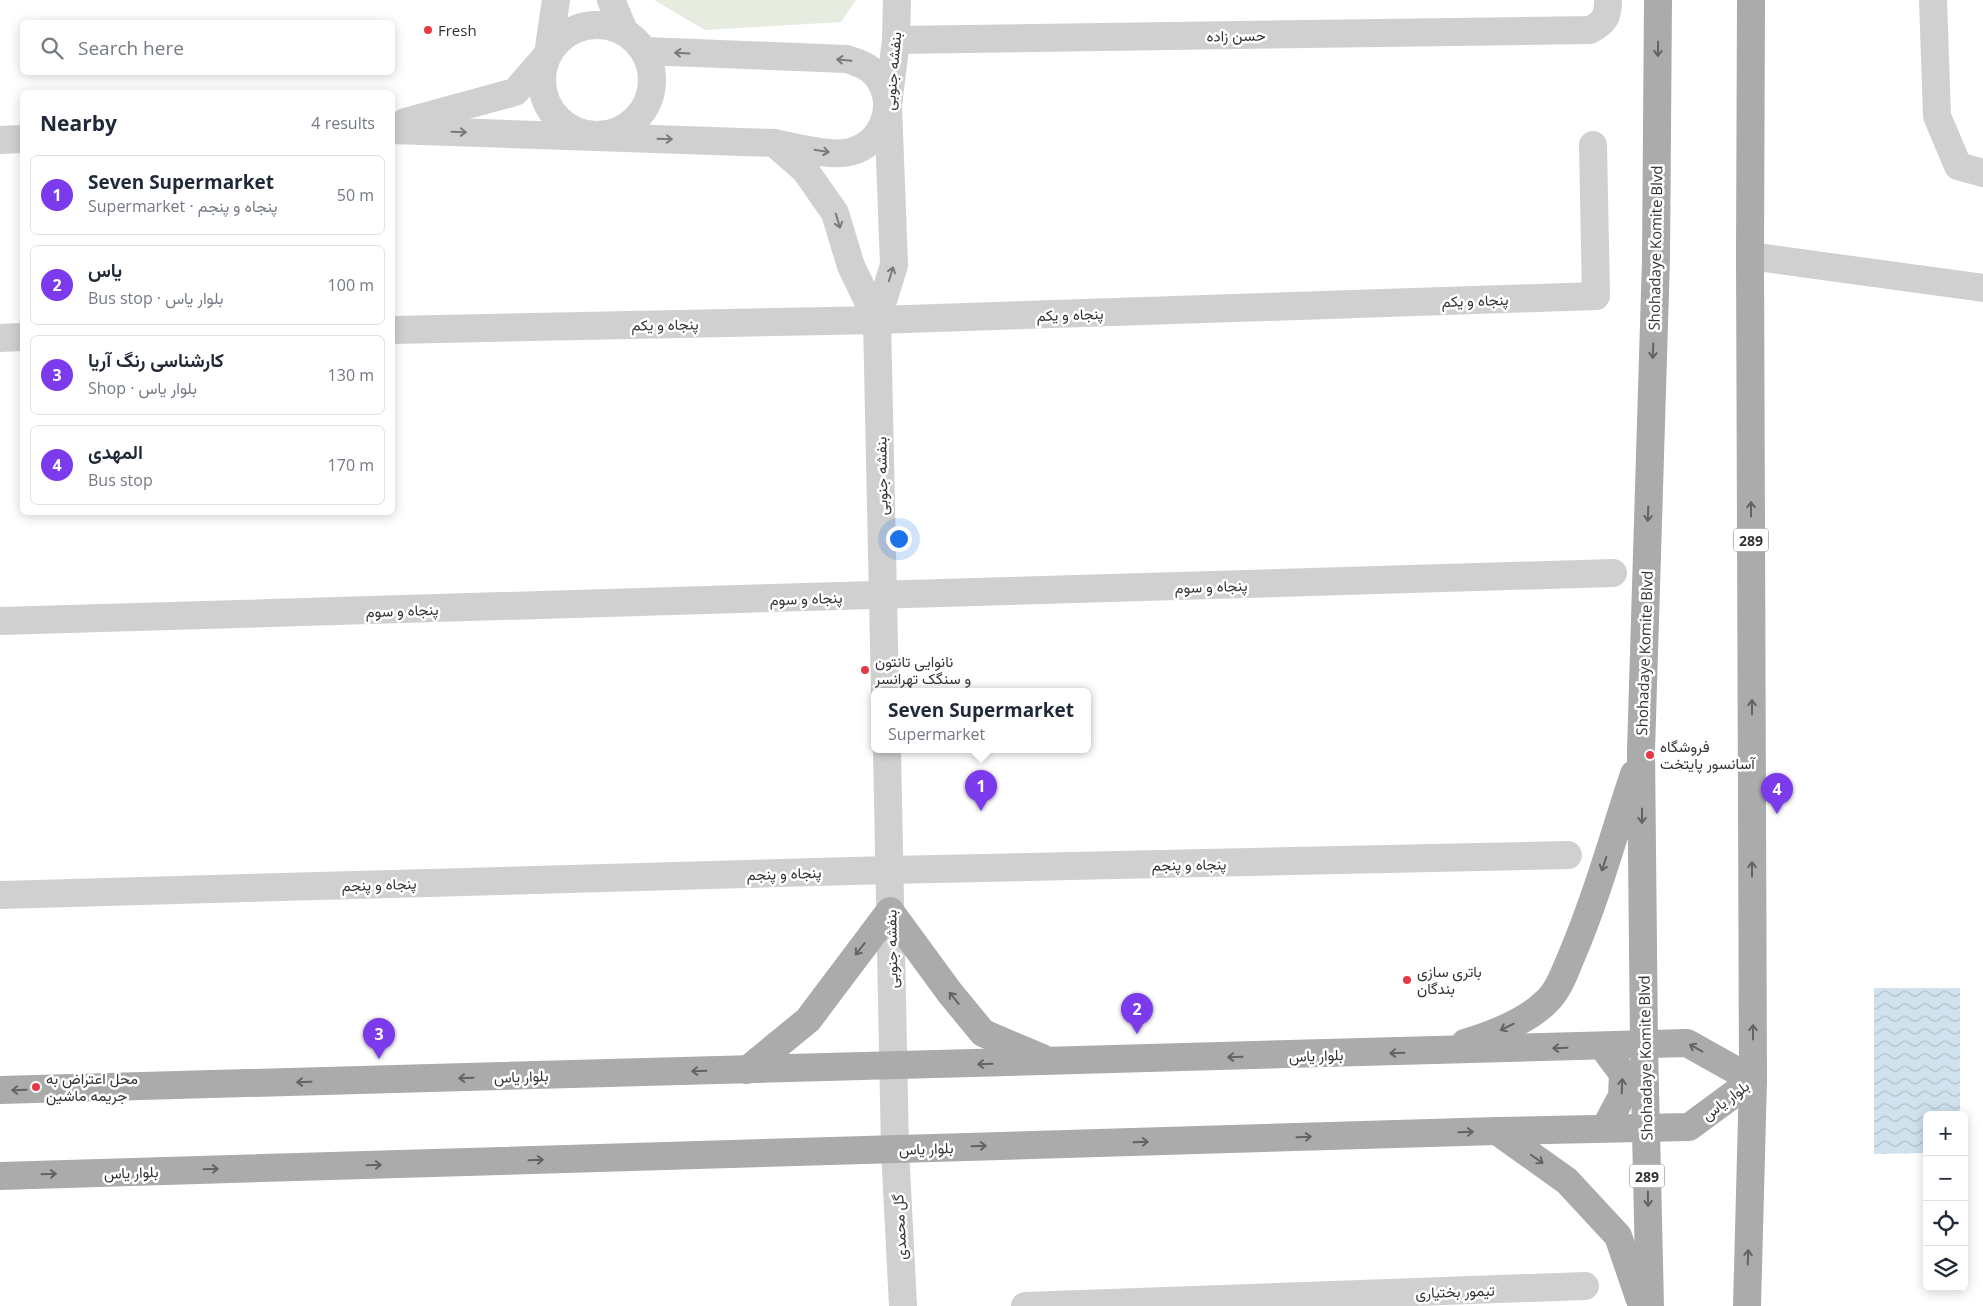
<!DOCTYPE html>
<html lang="en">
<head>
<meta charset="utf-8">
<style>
	:root { --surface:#fff; --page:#f2f2f3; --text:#1f2937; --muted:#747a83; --line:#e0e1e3; --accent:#7c3aed }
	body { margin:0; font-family:"Open Sans",Vazirmatn,sans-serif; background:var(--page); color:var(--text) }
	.controls { position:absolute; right:15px; bottom:15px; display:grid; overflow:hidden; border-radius:8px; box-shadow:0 2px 12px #0003 }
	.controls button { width:45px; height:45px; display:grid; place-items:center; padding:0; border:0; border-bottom:1px solid var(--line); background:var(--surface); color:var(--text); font:25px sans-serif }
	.you { position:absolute; left:898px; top:538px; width:18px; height:18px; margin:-12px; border:4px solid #fff; border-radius:50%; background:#1a73e8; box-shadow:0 0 0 8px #1a73e833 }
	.badge { display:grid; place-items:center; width:32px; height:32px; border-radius:50%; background:var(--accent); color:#fff; font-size:16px; font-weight:700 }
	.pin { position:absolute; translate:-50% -41px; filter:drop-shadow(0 1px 2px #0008) }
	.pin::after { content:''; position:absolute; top:26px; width:18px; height:15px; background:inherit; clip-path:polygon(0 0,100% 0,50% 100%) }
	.popup { position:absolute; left:871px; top:688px; width:220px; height:65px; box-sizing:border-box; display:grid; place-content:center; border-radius:8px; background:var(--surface); filter:drop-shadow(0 1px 4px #0005); font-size:16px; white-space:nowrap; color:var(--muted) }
	.popup b { font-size:19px; color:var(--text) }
	.popup::after { content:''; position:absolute; left:50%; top:100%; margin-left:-10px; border:10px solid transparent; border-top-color:var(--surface) }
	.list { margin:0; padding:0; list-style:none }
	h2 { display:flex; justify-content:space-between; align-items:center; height:65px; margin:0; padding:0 20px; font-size:21px }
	h2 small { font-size:16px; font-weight:400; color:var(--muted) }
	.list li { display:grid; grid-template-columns:32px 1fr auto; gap:15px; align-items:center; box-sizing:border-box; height:80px; margin:0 10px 10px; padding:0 10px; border:1px solid var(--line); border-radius:8px }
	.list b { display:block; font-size:19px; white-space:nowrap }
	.list p { margin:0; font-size:16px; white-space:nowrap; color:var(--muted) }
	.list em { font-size:16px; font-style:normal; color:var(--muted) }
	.icon { flex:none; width:28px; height:28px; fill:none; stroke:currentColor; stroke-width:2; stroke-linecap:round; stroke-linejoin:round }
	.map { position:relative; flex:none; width:1983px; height:1306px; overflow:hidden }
	.search { position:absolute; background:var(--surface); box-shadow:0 2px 12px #0003; left:20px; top:20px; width:375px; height:55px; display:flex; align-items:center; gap:12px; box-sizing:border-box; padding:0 18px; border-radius:8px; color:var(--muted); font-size:19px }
	.panel { position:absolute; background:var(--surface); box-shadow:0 2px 12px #0003; left:20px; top:90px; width:375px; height:425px; border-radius:8px }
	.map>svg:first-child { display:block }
	.park { fill:#e6ecdf }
	.water { fill:url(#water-waves) }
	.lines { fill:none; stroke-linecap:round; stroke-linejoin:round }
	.minor { stroke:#d0d0d0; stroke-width:28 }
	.major { stroke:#ababab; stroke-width:28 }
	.oneway { stroke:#636363 }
	.oneway2 { stroke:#7a7a7a }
	.poi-dot { fill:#e63946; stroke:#fff; stroke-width:2 }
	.labels { text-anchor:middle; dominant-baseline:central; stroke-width:5; stroke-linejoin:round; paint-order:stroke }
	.shield { fill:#fff; stroke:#707070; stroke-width:1 }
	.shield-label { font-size:14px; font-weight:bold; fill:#333 }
	.poi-label { font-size:15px; fill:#333; stroke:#fff; text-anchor:start }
	.street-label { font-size:15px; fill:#333; stroke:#fff }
</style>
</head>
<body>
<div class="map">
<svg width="1983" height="1306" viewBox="0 0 1983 1306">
	<defs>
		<pattern id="water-waves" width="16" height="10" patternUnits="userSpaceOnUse" patternTransform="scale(1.25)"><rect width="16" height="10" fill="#cfe2ee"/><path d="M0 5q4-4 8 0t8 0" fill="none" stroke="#b2c2cd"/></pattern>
	</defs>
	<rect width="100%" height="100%" fill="#fff"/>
	<polygon class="park" points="654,0 856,0 841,22 705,30"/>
	<polygon class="water" points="1874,988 1960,988 1960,1115 1927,1115 1927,1153 1874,1154"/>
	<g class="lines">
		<g class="minor">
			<polyline points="611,0 624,31"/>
			<polyline points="1933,0 1937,116 1958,166 1983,173"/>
			<circle cx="597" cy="80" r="55"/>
			<path d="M896 40 1590 30C1605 22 1608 17 1608 0"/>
			<polyline points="405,122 515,92 548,54 556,0"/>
			<path d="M392 130 774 143C795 147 830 157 850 152 884 143 898 104 877 76 869 66 859 63 847 59L645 51"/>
			<polyline points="0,140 22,139"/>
			<polyline points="774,143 805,170 835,213 851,266 877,320"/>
			<polyline points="1750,256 1983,288"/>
			<polyline points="392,330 877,320 1596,296 1593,145"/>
			<polyline points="0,338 22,337"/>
			<polyline points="0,621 1613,573"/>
			<polyline points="885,692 877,320 894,265 888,105 896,40 897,0"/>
			<polyline points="887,750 895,1149 903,1306"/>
			<polyline points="0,895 889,870 1568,855"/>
			<polyline points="1025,1306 1585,1286"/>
		</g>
		<g class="major">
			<path d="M1465 1043C1491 1035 1526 1022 1546 1002 1559 990 1565 971 1572 955 1597 896 1614 834 1634 774"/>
			<polyline points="1603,1047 1623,1074 1622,1096 1605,1128"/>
			<polyline points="747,1070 808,1020 890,911 950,993 983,1033 1042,1058"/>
			<polyline points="0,1090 1687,1043 1753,1080"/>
			<polyline points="1497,1131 1567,1181 1618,1236 1642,1306"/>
			<polyline points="0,1176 1497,1131 1689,1127 1753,1080"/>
			<polyline points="1650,1306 1644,1045 1641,751 1656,259 1658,0"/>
			<polyline points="1747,1306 1753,1080 1750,256 1751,0"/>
		</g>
	</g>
	<defs><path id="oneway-shaft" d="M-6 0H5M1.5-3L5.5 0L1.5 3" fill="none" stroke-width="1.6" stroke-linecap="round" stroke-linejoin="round" transform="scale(1.25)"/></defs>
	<g class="oneway">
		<use href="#oneway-shaft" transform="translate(1658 49) rotate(91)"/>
		<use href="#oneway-shaft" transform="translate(1653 351) rotate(92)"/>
		<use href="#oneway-shaft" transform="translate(1751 509) rotate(-90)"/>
		<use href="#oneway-shaft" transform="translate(1648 514) rotate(92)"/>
		<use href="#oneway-shaft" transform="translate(1752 707) rotate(-90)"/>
		<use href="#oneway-shaft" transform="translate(1642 816) rotate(90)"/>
		<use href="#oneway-shaft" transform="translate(1604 864) rotate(108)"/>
		<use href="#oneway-shaft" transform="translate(1752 869) rotate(-90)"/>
		<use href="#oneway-shaft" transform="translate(860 949) rotate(128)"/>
		<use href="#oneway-shaft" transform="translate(954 998) rotate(-129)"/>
		<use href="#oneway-shaft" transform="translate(1507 1027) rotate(154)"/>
		<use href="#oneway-shaft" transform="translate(1753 1032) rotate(-90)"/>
		<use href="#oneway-shaft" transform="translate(1560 1048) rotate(178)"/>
		<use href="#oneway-shaft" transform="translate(1696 1048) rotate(-151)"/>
		<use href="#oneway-shaft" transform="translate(1397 1053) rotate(178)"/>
		<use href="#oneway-shaft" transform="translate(1235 1057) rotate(178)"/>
		<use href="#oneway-shaft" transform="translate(985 1064) rotate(178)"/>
		<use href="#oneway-shaft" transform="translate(699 1071) rotate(178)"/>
		<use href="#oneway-shaft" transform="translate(466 1078) rotate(178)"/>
		<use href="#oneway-shaft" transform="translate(304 1082) rotate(178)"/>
		<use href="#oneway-shaft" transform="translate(1622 1086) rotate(-88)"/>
		<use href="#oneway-shaft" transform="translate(19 1090) rotate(178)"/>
		<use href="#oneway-shaft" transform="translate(1466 1132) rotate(-2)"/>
		<use href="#oneway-shaft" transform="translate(1304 1137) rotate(-2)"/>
		<use href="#oneway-shaft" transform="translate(1141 1142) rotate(-2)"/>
		<use href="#oneway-shaft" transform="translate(979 1146) rotate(-2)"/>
		<use href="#oneway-shaft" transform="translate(1537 1159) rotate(35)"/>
		<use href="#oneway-shaft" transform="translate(536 1160) rotate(-2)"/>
		<use href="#oneway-shaft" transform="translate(374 1165) rotate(-2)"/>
		<use href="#oneway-shaft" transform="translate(211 1169) rotate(-2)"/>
		<use href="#oneway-shaft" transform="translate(49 1174) rotate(-2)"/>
		<use href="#oneway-shaft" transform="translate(1648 1199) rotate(89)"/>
		<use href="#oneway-shaft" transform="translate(1748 1257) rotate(-88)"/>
	</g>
	<g class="oneway2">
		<use href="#oneway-shaft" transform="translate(682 53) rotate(-177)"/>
		<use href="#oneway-shaft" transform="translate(844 60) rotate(-175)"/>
		<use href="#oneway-shaft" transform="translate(459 132) rotate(2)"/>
		<use href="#oneway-shaft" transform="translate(665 139) rotate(2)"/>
		<use href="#oneway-shaft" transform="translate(822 151) rotate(9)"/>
		<use href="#oneway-shaft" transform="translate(838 221) rotate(73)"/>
		<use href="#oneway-shaft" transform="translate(891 274) rotate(-73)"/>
	</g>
	<g class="poi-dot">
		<circle cx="428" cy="30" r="5"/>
		<circle cx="865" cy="670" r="5"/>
		<circle cx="1650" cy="755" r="5"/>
		<circle cx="1407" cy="980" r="5"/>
		<circle cx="36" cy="1087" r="5"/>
	</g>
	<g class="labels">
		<g class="shield">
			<rect x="1733.5" y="528.5" width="35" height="23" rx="4"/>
			<rect x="1629.5" y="1164.5" width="35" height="23" rx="4"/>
		</g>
		<g class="shield-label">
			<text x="1751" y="540">289</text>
			<text x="1647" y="1176">289</text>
		</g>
		<g class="poi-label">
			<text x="438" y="30">Fresh</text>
			<text x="875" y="661">نانوایی تانتون<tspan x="875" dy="17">و سنگک تهرانسر</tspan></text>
			<text x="1660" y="746">فروشگاه<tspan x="1660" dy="17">آسانسور پایتخت</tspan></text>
			<text x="1417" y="971">باتری سازی<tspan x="1417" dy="17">بندگان</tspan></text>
			<text x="46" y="1078">محل اعتراض به<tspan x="46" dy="17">جریمه ماشین</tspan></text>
		</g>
		<g class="street-label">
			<text transform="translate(1236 35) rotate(-1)">حسن زاده</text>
			<text transform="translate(892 71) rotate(-85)">بنفشه جنوبی</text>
			<text transform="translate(1655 248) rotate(-89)">Shohadaye Komite Blvd</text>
			<text transform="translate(1475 300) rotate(-2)">پنجاه و یکم</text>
			<text transform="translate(1070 314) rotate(-2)">پنجاه و یکم</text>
			<text transform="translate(665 324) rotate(-1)">پنجاه و یکم</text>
			<text transform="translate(881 476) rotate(-91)">بنفشه جنوبی</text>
			<text transform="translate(1211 586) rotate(-2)">پنجاه و سوم</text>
			<text transform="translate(806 598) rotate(-2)">پنجاه و سوم</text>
			<text transform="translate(402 610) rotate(-2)">پنجاه و سوم</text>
			<text transform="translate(1644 653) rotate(-88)">Shohadaye Komite Blvd</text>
			<text transform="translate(1189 864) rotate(-1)">پنجاه و پنجم</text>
			<text transform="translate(784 873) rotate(-2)">پنجاه و پنجم</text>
			<text transform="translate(379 884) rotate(-2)">پنجاه و پنجم</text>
			<text transform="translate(891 949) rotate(-91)">بنفشه جنوبی</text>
			<text transform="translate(1316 1055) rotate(-2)">بلوار یاس</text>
			<text transform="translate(1645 1058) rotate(-91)">Shohadaye Komite Blvd</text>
			<text transform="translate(521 1076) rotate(-2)">بلوار یاس</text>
			<text transform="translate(1725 1100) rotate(-37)">بلوار یاس</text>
			<text transform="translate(926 1148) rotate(-2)">بلوار یاس</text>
			<text transform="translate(131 1172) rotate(-2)">بلوار یاس</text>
			<text transform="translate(899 1227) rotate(-93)">گل محمدی</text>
			<text transform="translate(1455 1291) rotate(-2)">تیمور بختیاری</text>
		</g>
	</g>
</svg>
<div class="controls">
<button>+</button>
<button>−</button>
<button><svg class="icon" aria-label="locate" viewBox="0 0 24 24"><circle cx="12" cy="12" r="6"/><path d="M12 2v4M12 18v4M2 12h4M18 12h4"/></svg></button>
<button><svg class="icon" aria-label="layers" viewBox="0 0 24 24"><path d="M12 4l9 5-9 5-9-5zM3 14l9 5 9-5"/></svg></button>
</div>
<div class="you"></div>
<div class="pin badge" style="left:981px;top:811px">1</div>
<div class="popup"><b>Seven Supermarket</b>Supermarket</div>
<div class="pin badge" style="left:1137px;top:1034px">2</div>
<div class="pin badge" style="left:379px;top:1059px">3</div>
<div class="pin badge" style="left:1777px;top:814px">4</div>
<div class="search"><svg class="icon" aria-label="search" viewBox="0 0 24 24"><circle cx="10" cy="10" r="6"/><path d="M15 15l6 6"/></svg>Search here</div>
<section class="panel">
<h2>Nearby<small>4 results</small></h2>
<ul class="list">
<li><span class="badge">1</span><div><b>Seven Supermarket</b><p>Supermarket · پنجاه و پنجم</p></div><em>50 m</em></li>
<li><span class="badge">2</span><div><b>یاس</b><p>Bus stop · بلوار یاس</p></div><em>100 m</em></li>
<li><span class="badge">3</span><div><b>کارشناسی رنگ آریا</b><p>Shop · بلوار یاس</p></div><em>130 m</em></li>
<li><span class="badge">4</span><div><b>المهدی</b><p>Bus stop</p></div><em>170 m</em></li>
</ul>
</section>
</div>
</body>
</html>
